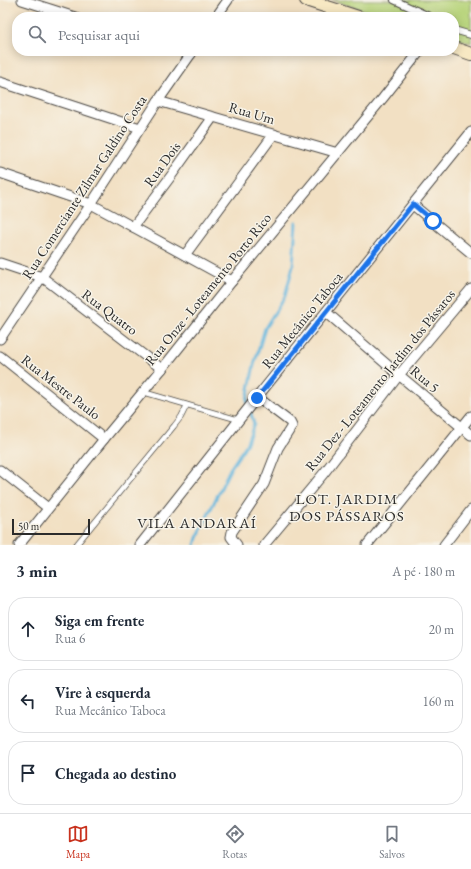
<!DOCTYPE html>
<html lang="pt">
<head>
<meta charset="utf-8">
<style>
	:root { --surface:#fff; --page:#f2f2f3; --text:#1f2937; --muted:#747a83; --line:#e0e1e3; --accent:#c8321e }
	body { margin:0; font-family:"EB Garamond",serif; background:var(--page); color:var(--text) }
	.scale { position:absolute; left:12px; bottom:10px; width:78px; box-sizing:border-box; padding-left:4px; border:2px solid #2b2b2b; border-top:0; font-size:11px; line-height:14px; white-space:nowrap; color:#2b2b2b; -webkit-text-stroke:3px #f7f3e8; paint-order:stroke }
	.stop { position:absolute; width:12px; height:12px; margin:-9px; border:3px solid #1a73e8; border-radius:50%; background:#fff }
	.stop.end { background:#1a73e8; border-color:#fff; box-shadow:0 1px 4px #0008 }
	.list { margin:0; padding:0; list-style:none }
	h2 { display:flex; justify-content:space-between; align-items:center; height:52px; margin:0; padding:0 16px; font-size:17px }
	h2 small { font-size:13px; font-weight:400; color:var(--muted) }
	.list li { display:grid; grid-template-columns:26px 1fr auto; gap:12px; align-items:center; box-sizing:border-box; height:64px; margin:0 8px 8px; padding:0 8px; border:1px solid var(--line); border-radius:16px }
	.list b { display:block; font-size:15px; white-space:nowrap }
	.list p { margin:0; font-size:13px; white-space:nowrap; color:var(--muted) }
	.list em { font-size:13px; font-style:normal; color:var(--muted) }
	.icon { flex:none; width:22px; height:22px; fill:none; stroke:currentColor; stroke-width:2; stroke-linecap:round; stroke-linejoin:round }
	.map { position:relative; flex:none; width:471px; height:545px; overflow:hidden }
	.search { position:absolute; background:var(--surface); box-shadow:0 2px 10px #0003; left:12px; right:12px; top:12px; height:44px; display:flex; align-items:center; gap:10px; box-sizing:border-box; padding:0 14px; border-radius:16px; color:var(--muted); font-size:15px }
	.sheet { height:268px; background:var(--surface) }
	nav { display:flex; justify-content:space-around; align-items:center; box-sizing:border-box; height:56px; border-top:1px solid var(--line); background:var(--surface); font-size:11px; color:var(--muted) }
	nav a { display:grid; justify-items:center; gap:2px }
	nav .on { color:var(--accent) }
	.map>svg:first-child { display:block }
	.green { fill:#b8d47b; stroke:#728053 }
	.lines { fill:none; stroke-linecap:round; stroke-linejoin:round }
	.stream { stroke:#5fb3db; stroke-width:3 }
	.service-casing { stroke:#494642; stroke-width:6 }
	.pedestrian-casing { stroke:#494642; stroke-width:8 }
	.minor-casing { stroke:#494642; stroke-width:11 }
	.secondary-casing { stroke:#494642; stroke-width:14 }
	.service { stroke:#fff; stroke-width:4.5 }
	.pedestrian { stroke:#fff; stroke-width:6 }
	.minor { stroke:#fff; stroke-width:9 }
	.secondary { stroke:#f7e8c3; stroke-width:12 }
	.route { stroke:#1a73e8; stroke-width:5 }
	.labels { text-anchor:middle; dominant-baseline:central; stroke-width:3; stroke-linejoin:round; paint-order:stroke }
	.street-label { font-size:14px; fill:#2b2b2b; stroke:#f7f3e8 }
	.neighbourhood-label { font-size:15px; letter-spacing:1px; fill:#2b2b2b; stroke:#f7f3e8 }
</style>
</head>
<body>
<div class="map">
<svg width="471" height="545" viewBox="0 0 471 545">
	<rect width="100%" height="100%" fill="#f7f3e8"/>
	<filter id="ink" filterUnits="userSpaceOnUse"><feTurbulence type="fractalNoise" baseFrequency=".025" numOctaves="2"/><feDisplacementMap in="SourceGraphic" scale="8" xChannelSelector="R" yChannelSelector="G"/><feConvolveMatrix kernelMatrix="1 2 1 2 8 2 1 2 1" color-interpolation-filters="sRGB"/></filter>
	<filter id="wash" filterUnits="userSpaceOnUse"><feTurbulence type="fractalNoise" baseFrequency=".012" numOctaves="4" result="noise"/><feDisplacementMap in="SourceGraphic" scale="16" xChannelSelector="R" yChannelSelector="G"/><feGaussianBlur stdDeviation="0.9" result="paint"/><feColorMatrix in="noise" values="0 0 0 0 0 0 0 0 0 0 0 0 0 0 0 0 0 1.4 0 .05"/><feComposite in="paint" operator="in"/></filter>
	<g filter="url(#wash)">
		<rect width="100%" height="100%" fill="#f2e0c3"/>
		<polygon class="green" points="332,0 471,0 471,43 454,38 454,17 386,17"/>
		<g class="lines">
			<g class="stream">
				<polyline points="248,405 247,399 254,365 265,328 285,296 293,266 296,222"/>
				<polyline points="195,545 197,538 230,469 246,445 254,424 250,410"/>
			</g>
		</g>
	</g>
	<g filter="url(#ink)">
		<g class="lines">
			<defs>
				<g id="service">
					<polyline points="143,392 239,420"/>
					<polyline points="76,545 174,426 181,417 187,405"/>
				</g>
				<g id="pedestrian">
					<polyline points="394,0 431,17"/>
					<polyline points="454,30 471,35"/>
				</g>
				<g id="minor">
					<polyline points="22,0 75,17"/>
					<polyline points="216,17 228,0"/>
					<polyline points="182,51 191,54"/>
					<polyline points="0,82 140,128"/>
					<polyline points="158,101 338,153"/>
					<polyline points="0,173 91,204 232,281"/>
					<polyline points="413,205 471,253"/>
					<polyline points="133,227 171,176 213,117"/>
					<polyline points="185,255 274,134"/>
					<polyline points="0,263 42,277 162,369"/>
					<polyline points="326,312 399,375 471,435"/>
					<polyline points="0,339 91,204 158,101 193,51"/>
					<polyline points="0,356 104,439"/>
					<polyline points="0,470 48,508"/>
					<polyline points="19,545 104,439 162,369 232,281 383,98 420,51"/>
					<polyline points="140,545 250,406 471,132"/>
					<polyline points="237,545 231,537 232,532 264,484 278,448 292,426 290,422 257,397"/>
					<polyline points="264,545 324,473 399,375 471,289"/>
					<polyline points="367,545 471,416"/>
					<polyline points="444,545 471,510"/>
				</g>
				<g id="secondary">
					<polyline points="306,0 358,17"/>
					<polyline points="454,48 471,54"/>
				</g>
			</defs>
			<use href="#service" class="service-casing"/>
			<use href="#pedestrian" class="pedestrian-casing"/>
			<use href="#minor" class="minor-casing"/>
			<use href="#secondary" class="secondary-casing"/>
			<use href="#service" class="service"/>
			<use href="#pedestrian" class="pedestrian"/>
			<use href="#minor" class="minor"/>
			<use href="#secondary" class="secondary"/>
		</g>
	</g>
	<g class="lines" filter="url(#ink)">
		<polyline class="route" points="257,398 413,204 433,221"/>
	</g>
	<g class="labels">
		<g class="street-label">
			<text transform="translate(252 113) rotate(16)">Rua Um</text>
			<text transform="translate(162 164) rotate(-54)">Rua Dois</text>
			<text transform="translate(84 187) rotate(-57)">Rua Comerciante Zilmar Galdino Costa</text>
			<text transform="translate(208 289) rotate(-51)">Rua Onze - Loteamento Porto Rico</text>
			<text transform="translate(110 312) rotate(37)">Rua Quatro</text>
			<text transform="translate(302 320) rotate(-51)">Rua Mecânico Taboca</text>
			<text transform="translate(425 379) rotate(40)">Rua 5</text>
			<text transform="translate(380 380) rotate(-51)">Rua Dez - Loteamento Jardim dos Pássaros</text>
			<text transform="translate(61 387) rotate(38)">Rua Mestre Paulo</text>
		</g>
		<g class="neighbourhood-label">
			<text x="347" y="498">LOT. JARDIM<tspan x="347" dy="17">DOS PÁSSAROS</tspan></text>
			<text x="197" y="522">VILA ANDARAÍ</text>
		</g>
	</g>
</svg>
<div class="scale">50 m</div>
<div class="stop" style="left:433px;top:221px"></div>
<div class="stop end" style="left:257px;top:398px"></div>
<div class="search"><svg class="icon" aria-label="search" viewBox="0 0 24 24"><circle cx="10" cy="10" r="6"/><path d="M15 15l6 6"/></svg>Pesquisar aqui</div>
</div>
<section class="sheet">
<h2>3 min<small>A pé · 180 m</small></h2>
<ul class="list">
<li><svg class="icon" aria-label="ahead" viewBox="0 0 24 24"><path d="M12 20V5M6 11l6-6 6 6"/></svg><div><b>Siga em frente</b><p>Rua 6</p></div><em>20 m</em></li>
<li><svg class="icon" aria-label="left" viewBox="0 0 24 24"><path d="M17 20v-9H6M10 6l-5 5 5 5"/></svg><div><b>Vire à esquerda</b><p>Rua Mecânico Taboca</p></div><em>160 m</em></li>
<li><svg class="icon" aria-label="arrive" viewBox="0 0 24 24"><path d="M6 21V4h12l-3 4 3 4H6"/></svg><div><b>Chegada ao destino</b></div></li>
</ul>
</section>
<nav>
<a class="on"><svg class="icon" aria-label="map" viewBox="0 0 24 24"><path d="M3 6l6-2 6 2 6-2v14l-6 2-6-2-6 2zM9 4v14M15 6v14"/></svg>Mapa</a>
<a><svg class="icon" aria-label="directions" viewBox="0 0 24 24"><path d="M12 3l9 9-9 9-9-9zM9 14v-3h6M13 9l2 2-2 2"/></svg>Rotas</a>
<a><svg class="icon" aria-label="saved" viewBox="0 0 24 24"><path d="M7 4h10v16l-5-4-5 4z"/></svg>Salvos</a>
</nav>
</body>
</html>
